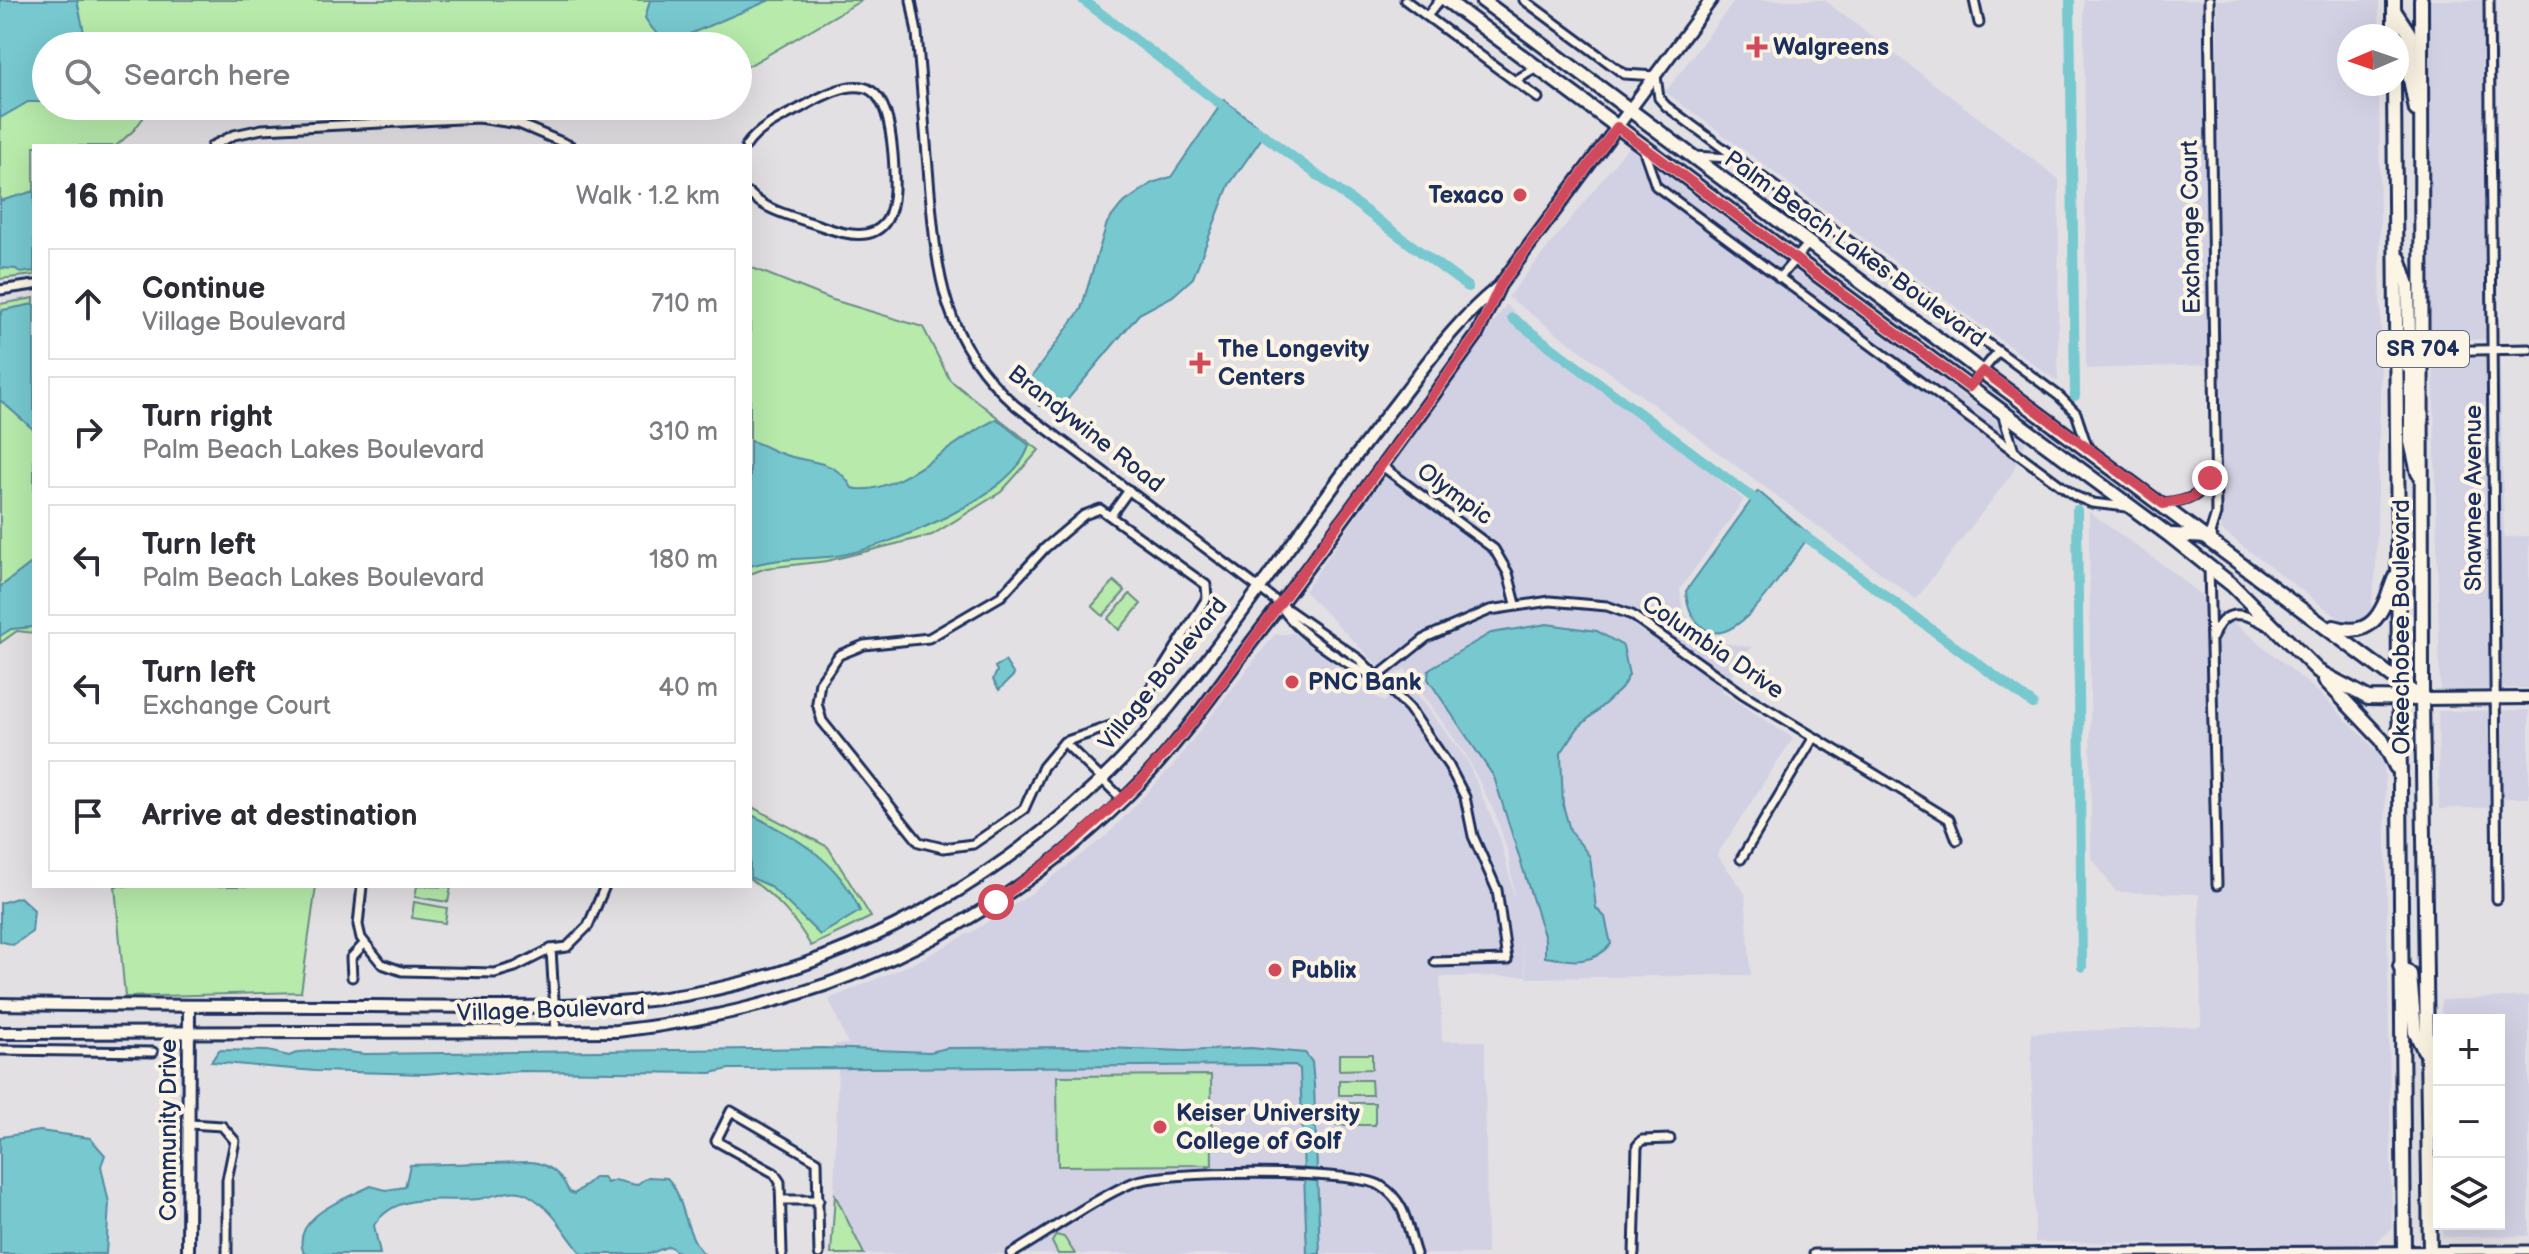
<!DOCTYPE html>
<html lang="en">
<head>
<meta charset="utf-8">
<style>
	:root { --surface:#fff; --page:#f2f2f3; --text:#2b2b33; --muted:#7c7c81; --line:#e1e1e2 }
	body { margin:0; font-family:"Balsamiq Sans",sans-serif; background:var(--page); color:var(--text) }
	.controls { position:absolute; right:24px; bottom:24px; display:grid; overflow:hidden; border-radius:0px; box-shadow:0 8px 32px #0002 }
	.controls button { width:72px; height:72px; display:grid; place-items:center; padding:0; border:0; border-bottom:2px solid var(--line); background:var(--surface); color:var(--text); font:40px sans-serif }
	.compass { position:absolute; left:2337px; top:24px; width:72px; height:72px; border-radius:50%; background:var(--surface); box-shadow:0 8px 32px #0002; rotate:268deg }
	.stop { position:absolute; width:24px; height:24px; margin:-18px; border:6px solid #d1495b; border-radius:50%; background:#fff }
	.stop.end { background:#d1495b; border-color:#fff; box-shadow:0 2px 8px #0008 }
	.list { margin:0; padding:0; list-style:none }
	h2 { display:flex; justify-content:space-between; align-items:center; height:104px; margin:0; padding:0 32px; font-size:34px }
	h2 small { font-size:26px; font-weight:400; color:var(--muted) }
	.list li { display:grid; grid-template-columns:52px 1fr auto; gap:24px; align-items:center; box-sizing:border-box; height:112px; margin:0 16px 16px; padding:0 16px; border:2px solid var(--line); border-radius:0px }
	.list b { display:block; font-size:30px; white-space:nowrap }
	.list p { margin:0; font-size:26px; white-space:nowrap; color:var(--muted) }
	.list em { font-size:26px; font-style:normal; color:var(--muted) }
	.icon { flex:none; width:44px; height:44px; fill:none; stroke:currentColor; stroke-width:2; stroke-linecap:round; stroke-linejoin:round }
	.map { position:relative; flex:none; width:2529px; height:1254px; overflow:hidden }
	.search { position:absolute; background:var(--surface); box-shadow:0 8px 32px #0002; left:32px; top:32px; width:720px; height:88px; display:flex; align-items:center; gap:20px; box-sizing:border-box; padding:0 28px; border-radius:44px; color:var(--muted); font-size:30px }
	.panel { position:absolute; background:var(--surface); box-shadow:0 8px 32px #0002; left:32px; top:144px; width:720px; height:744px; border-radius:0px }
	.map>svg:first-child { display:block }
	.built { fill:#d2d1e3 }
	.green { fill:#b7eaab; stroke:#698c84; stroke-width:2 }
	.water { fill:#77c8cf; stroke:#528ba2; stroke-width:2 }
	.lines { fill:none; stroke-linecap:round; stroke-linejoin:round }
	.canal { stroke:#77c8cf; stroke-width:10 }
	.street-casing { stroke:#1b2f5e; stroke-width:13 }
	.secondary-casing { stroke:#1b2f5e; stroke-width:16 }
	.primary-casing { stroke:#1b2f5e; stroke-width:18 }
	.street { stroke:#fcf5e5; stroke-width:7 }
	.secondary { stroke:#fcf5e5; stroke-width:10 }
	.primary { stroke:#fcf5e5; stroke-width:12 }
	.route { stroke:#d1495b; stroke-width:10 }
	.poi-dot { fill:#d1495b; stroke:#fcf5e5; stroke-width:3 }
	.labels { text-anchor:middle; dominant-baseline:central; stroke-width:8; stroke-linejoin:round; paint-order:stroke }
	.shield { fill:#fcf5e5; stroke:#5e6a86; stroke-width:2 }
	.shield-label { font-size:22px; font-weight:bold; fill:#1b2f5e }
	.poi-label { font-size:24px; font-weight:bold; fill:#1b2f5e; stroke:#fcf5e5; text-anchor:start }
	.street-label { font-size:24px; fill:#1b2f5e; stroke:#fcf5e5 }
</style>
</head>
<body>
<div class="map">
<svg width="2529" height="1254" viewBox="0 0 2529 1254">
	<rect width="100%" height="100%" fill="#e3e0e4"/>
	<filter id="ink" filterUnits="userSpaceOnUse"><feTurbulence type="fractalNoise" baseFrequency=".0125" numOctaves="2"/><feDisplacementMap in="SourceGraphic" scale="16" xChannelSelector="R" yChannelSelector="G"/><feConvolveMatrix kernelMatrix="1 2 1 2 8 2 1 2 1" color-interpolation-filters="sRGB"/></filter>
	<g filter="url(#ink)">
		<g class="built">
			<polygon points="1735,0 1824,0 2059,179 2058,382 1665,92"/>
			<polygon points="2084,0 2204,0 2208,365 2086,369"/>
			<polygon points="2217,0 2379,0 2379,36 2349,36 2349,84 2379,84 2381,360 2376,570 2371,610 2361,621 2341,620 2221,530"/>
			<polygon points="2429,0 2497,0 2498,339 2430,341"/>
			<polygon points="1628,147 2026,442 2011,475 1916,599 1508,297"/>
			<polygon points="1506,305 1744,500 1680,589 1683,611 1698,632 1723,643 1752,647 1721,691 1793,738 1717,855 1745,893 1751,975 1527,978 1508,853 1496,816 1467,757 1405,669 1390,678 1304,591"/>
			<polygon points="2433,357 2500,358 2504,537 2529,536 2529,688 2440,690"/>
			<polygon points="2089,512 2173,572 2322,695 2381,755 2385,773 2392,1229 2372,1246 2035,1242 2031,1033 2201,1026 2199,894 2116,892 2091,857"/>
			<polygon points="1293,633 1384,702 1406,679 1467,760 1500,838 1517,906 1526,976 1440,977 1442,1041 1485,1041 1487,1254 832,1254 838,1068 835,1044 848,1044 829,999 914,963 973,931 1033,892 1108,834 1173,765 1274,635"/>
			<polygon points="2529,710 2529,798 2504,798 2503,807 2439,809 2438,711"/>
			<polygon points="2529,996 2529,1236 2442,1237 2443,1224 2499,1224 2499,1020 2441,1020 2441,1000"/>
		</g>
		<g class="green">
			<polygon points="0,0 862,0 738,72 738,46 46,46 46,106 152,106 134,130 116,146 34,146 34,275 0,279"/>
			<polygon points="750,267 833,300 923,327 950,380 1039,450 1001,492 932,535 827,561 766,568 750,574"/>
			<polygon points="34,298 34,633 17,631 0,643 0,304"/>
			<polygon points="1114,581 1125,591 1103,616 1092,606"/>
			<polygon points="1130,594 1141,604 1119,630 1108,619"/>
			<path d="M750 806 828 847 871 917 811 946C795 918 777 898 750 879Z"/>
			<polygon points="115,886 316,886 301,992 125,997"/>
			<polygon points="417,886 451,887 448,902 415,897"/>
			<polygon points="414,902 447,908 445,923 412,918"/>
			<polygon points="1339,1054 1372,1054 1372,1069 1339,1070"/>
			<polygon points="1211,1075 1212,1165 1058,1166 1057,1076"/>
			<polygon points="1339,1080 1371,1080 1372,1095 1339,1095"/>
			<rect x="1336" y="1103" width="39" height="22"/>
			<polygon points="835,1195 864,1254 831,1254"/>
			<polygon points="1056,1235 1064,1237 1075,1254 1058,1254 1052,1242"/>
		</g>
		<g class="water">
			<polygon points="0,0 77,0 87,46 46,46 46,102 28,102 0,118"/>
			<path d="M650 0H770L678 39C659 39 655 34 645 18Z"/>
			<polygon points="1224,100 1266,132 1229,185 1193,278 1173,296 1139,314 1063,405 1039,406 1025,386 1081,309 1107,223 1121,205 1152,183 1171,177"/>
			<polygon points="34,191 34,271 21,273 16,269 0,268 0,201"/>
			<polygon points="34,304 34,430 0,400 0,316 3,310"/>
			<path d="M997 419 1029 445C1017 496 884 549 836 556 807 560 778 557 750 566V441C761 443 770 450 780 453 810 465 835 457 852 488 895 499 958 436 997 419Z"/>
			<path d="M1758 491 1810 535C1792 558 1738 652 1705 629 1692 620 1687 607 1686 591Z"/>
			<polygon points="34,561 34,627 11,629 0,636 0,587"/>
			<path d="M1547 624 1597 631 1623 646 1629 675 1621 689 1578 728 1561 753 1563 805 1570 830 1590 857 1596 908 1605 917 1611 944C1593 966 1570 961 1545 957V939L1494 777 1428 679 1429 669 1491 633Z"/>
			<polygon points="1005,661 1014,675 999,690 993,680 997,671 995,667"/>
			<path d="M750 814C798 838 839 861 860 911L820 935 770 886 750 877Z"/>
			<polygon points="20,897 34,910 32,932 13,945 0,941 0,903"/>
			<polygon points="1082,1047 1185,1051 1251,1048 1305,1053 1312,1062 1314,1085 1320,1254 1307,1254 1300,1069 1295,1065 729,1069 711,1073 518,1071 494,1074 462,1071 425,1074 315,1071 211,1062 219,1050 268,1051 289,1056 299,1052 331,1050 365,1054 823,1048 930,1052 947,1048"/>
			<polygon points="40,1131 90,1138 105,1155 101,1166 109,1203 106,1254 0,1254 0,1137"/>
			<path d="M531 1162C550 1164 562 1175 569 1192L574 1194 595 1177H603L607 1183 615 1180 636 1185 648 1177 667 1178C685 1195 683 1233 704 1254H681L669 1246 649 1254H582C563 1231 554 1210 528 1195 513 1186 494 1197 479 1199 445 1203 398 1189 374 1225L380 1254H304C289 1217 345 1199 371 1186L386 1190 405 1187 410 1165Z"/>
		</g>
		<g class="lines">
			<g class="canal">
				<polyline points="1083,0 1231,112"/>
				<polyline points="2070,0 2075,396"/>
				<polyline points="1254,128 1468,287"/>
				<polyline points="1512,318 1764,506"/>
				<polyline points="2077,510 2082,967"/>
				<polyline points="1799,532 2033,704"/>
			</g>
			<defs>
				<g id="street">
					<path d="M911 0 917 33C921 82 925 131 929 180 937 274 941 339 1016 406L1280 604 1359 659 1409 708 1449 766 1465 797 1473 836 1497 890 1507 960 1435 962"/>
					<polyline points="1405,0 1538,98"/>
					<polyline points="1524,0 1624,74 1656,76 1659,98 1666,106 2059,396 2076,413 2088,449"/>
					<polyline points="1974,0 1979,23"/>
					<polyline points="2209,0 2216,514 2209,537"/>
					<polyline points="2489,0 2497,899"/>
					<polyline points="1427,16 1440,0"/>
					<polyline points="1514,81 1537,68"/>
					<polyline points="212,146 234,135 262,129 479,118 519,124 571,146"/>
					<path d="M746 146C759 126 786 116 806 105 869 69 887 86 893 154 897 206 895 252 827 228 803 219 768 213 750 194"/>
					<polyline points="1643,148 1656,186 2075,496 2092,503 2127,507"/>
					<polyline points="1692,156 1732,158"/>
					<polyline points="1779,278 1809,243"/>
					<polyline points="0,290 34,285"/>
					<polyline points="2423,351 2529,349"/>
					<polyline points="1969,387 1997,353"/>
					<polyline points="2002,413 2014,451"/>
					<polyline points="1382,466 1494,549 1508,573 1516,604"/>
					<path d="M2164 504C2185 502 2207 496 2211 471"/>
					<polygon points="1100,509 1206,585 1207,598 1131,719 1064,742 1043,767 1024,809 973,844 943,848 919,842 822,721 817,703 820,682 839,655 864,645 929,638 1001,596 1045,548 1084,515"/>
					<polyline points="1111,515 1129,490"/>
					<polyline points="2209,568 2217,885"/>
					<path d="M1281 606C1296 632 1347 666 1375 676"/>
					<path d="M2213 637C2223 608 2243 611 2266 625"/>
					<polyline points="1377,677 1427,637 1490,610 1550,601 1607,606 1632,615 1743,694 1949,819 1957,840"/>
					<polyline points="1064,742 1122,799"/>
					<polyline points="1741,859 1814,737"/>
					<polyline points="362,886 358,925 361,938 382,964 402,971 495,973 515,967 551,949 567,947 588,926 605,886"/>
					<polyline points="551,949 556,1033"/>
					<polyline points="352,977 351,958 364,944"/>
					<polyline points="0,1050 153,1052"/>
					<polyline points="189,1124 222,1126 235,1141 227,1180 227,1254"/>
					<polyline points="782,1200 819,1200"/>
					<polyline points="782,1254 780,1182 774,1173 716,1141 731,1111 817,1161 819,1254"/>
					<path d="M1011 1254C1047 1233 1096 1198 1132 1183 1162 1170 1355 1169 1381 1186 1407 1202 1407 1228 1416 1254"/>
					<polyline points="1634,1254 1637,1146 1642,1140 1670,1139"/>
					<polyline points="1814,1254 2529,1250"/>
				</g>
				<g id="secondary">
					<polyline points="2422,699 2529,698"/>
					<path d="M0 1004C123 1006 246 1006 370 1006 465 1006 563 1011 658 999 858 973 1043 860 1170 706 1250 608 1319 501 1397 402 1428 362 1457 320 1497 288"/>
					<path d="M0 1033 617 1031C819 1009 997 930 1140 783 1187 734 1225 676 1267 622 1338 527 1408 431 1477 335L1500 285 1711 0"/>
					<polyline points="188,1254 189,1007"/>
				</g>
				<g id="primary">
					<polyline points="1446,0 2169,535 2232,585 2318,671 2368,698 2422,699"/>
					<polyline points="1482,0 2422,699"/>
					<polyline points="2394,0 2394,36"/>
					<polyline points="2421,0 2422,699 2430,1254"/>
					<polyline points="2394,10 2409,33 2410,79 2416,110"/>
					<polyline points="2394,84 2404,1254"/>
					<polyline points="2399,258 2408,285 2409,334 2423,351"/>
					<polyline points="2397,348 2411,371 2411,442 2418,473"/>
					<polyline points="2172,535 2209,537"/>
					<path d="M2334 627C2375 640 2383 608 2395 577"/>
					<polyline points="2325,680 2382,740 2396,767"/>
					<polyline points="2400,966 2410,974 2415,1032 2424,1050"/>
				</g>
			</defs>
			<use href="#street" class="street-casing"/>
			<use href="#secondary" class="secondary-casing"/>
			<use href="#primary" class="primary-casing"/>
			<use href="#street" class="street"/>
			<use href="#secondary" class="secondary"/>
			<use href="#primary" class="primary"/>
		</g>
	</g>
	<g class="lines" filter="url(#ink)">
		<polyline class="route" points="996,902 1062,852 1138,784 1195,719 1477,335 1500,285 1617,127 1969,387 1983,371 2163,504 2192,498 2210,478"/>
	</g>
	<g class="poi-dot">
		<path d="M1753 35h8v8h8v8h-8v8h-8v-8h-8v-8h8z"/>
		<circle cx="1520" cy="195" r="8"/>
		<path d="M1196 351h8v8h8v8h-8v8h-8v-8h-8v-8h8z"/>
		<circle cx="1292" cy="682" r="8"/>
		<circle cx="1275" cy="970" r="8"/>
		<circle cx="1160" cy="1127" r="8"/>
	</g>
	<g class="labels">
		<rect class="shield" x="2377" y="331" width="92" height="36" rx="6"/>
		<g class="shield-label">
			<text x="2423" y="349">SR 704</text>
		</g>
		<g class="poi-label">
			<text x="1773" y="47">Walgreens</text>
			<text x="1504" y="195" text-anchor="end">Texaco</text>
			<text x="1218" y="349">The Longevity<tspan x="1218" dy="28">Centers</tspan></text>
			<text x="1308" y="682">PNC Bank</text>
			<text x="1291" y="970">Publix</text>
			<text x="1176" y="1113">Keiser University<tspan x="1176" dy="28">College of Golf</tspan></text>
		</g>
		<g class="street-label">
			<text transform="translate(2191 227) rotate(-91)">Exchange Court</text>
			<text transform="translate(1855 249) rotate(36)">Palm Beach Lakes Boulevard</text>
			<text transform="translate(1086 429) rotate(38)">Brandywine Road</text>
			<text transform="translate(1455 494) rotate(36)">Olympic</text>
			<text transform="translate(2473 498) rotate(-90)">Shawnee Avenue</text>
			<text transform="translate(2401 627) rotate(-90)">Okeechobee Boulevard</text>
			<text transform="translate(1713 647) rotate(34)">Columbia Drive</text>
			<text transform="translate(1163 674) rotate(-51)">Village Boulevard</text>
			<text transform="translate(551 1010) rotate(-2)">Village Boulevard</text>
			<text transform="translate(168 1130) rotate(-90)">Community Drive</text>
		</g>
	</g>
</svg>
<div class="controls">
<button>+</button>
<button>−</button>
<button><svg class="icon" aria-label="layers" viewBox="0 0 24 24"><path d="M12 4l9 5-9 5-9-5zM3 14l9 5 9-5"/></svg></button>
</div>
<svg class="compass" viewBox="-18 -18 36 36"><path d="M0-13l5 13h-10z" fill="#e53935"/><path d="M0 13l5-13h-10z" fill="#7c7c81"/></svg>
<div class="stop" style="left:996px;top:902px"></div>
<div class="stop end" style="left:2210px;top:478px"></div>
<div class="search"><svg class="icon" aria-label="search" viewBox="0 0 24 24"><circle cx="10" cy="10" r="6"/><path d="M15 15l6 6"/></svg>Search here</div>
<section class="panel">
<h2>16 min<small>Walk · 1.2 km</small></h2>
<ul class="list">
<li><svg class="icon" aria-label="ahead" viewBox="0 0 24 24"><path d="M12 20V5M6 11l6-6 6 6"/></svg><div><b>Continue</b><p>Village Boulevard</p></div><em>710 m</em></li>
<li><svg class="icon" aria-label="right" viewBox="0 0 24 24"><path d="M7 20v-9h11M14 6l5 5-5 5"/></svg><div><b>Turn right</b><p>Palm Beach Lakes Boulevard</p></div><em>310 m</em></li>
<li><svg class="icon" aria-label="left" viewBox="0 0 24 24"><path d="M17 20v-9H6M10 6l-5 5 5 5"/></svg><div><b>Turn left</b><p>Palm Beach Lakes Boulevard</p></div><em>180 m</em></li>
<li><svg class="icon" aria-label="left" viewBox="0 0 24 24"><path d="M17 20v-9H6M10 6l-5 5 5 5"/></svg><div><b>Turn left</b><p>Exchange Court</p></div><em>40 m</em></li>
<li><svg class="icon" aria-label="arrive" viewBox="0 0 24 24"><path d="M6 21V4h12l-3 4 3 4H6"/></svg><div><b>Arrive at destination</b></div></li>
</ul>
</section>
</div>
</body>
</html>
